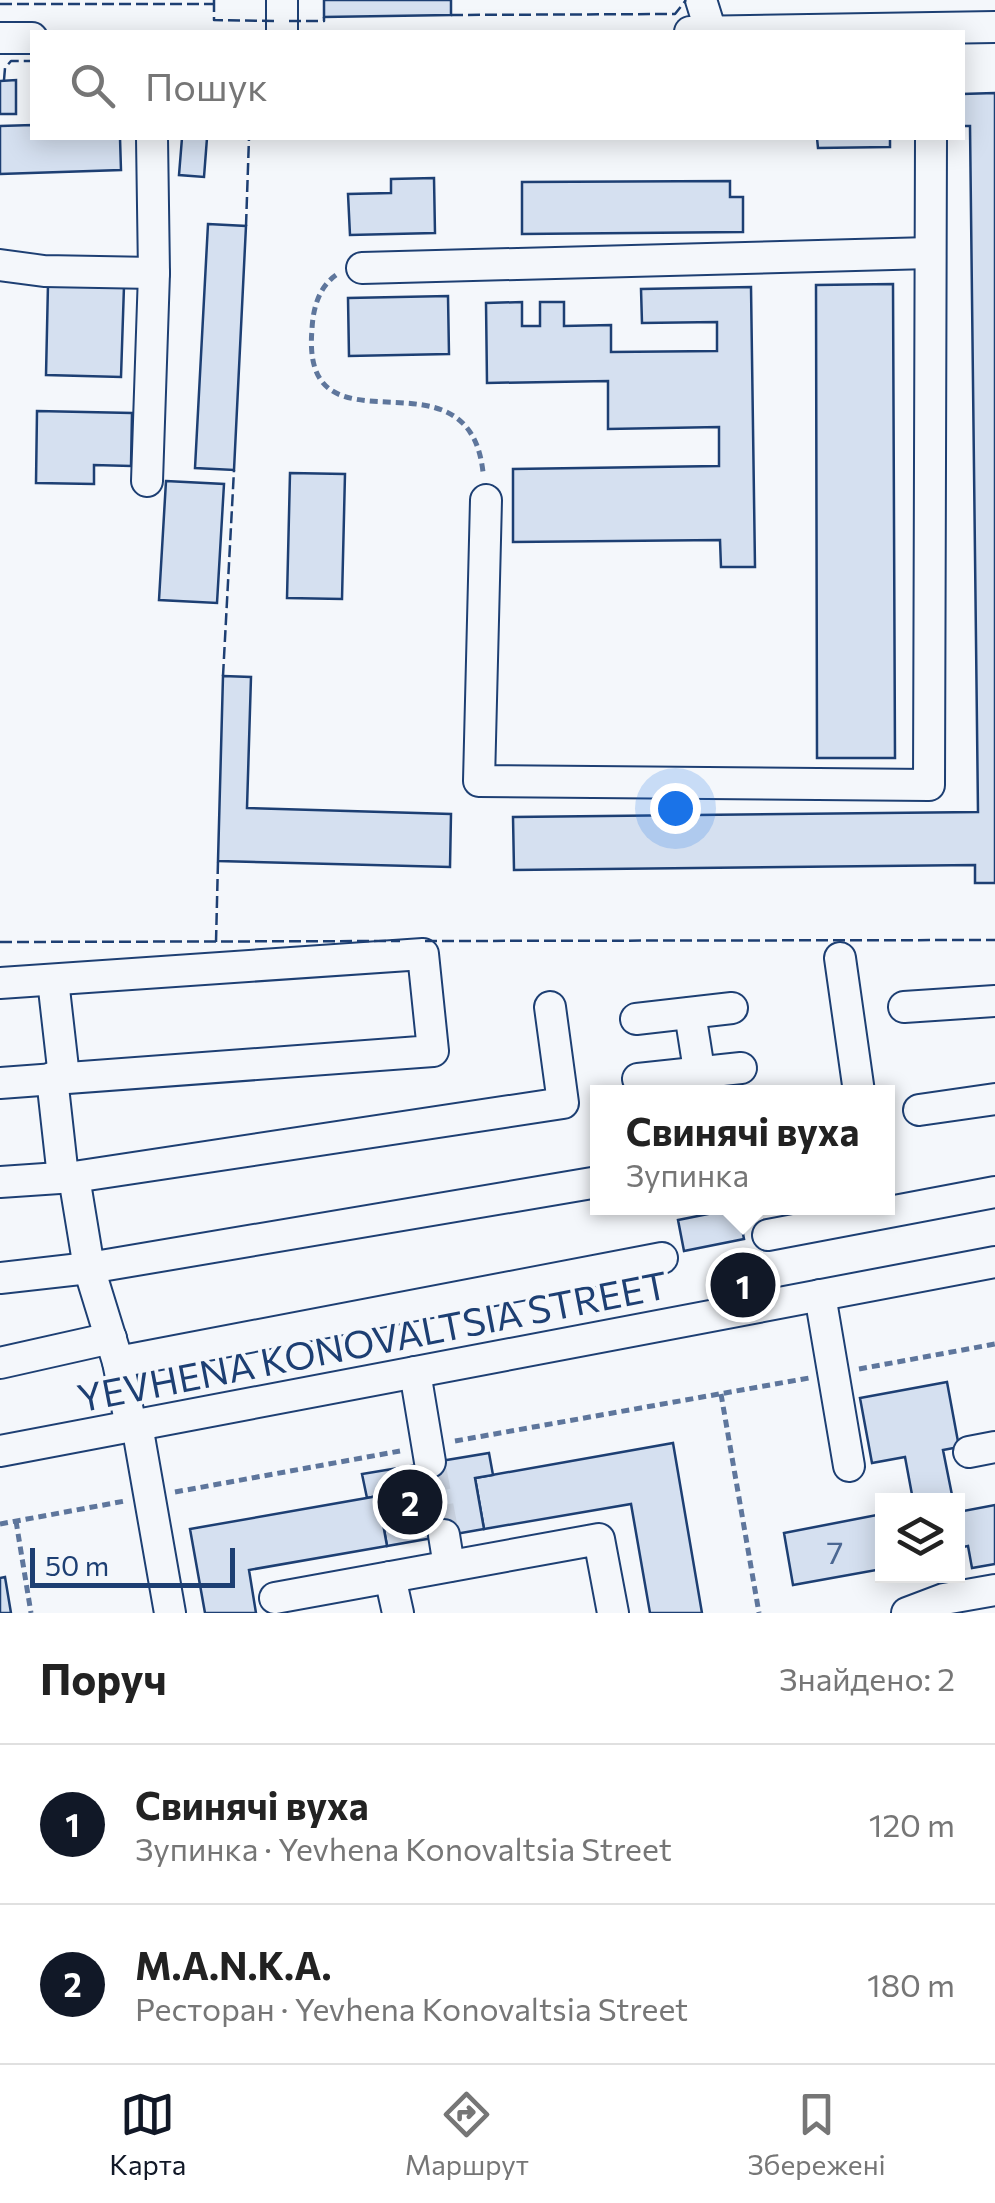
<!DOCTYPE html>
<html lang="uk">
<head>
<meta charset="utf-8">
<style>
	:root { --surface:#fff; --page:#f2f2f2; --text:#222; --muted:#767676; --line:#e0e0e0; --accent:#111827 }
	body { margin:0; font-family:Commissioner,sans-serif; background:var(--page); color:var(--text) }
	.controls { position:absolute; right:30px; bottom:30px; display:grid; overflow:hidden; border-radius:0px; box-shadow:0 5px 25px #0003 }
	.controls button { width:90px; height:90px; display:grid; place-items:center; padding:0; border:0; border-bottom:2px solid var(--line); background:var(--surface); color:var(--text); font:50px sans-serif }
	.scale { position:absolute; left:30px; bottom:25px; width:205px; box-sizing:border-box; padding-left:10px; border:5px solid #1d3f73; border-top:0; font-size:28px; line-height:35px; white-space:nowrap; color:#1d3f73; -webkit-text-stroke:8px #f4f7fb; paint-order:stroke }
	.you { position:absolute; left:675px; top:808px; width:35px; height:35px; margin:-25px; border:8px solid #fff; border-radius:50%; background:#1a73e8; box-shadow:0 0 0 15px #1a73e833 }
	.badge { display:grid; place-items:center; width:65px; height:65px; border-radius:50%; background:var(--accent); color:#fff; font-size:32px; font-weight:700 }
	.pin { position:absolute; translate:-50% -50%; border:5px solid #fff; box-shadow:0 2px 10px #0006 }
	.popup { position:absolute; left:590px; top:1085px; width:305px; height:130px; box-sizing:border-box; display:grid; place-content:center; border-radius:0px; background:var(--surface); filter:drop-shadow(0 2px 8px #0005); font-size:32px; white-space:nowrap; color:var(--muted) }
	.popup b { font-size:38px; color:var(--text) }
	.popup::after { content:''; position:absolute; left:50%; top:100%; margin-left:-20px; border:20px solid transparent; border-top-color:var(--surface) }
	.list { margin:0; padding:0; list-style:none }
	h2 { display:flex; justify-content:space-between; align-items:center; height:130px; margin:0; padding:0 40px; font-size:42px }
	h2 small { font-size:32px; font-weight:400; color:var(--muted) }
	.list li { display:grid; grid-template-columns:65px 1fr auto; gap:30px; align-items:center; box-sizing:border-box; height:160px; padding:0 40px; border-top:2px solid var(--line) }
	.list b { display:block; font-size:38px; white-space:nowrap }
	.list p { margin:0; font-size:32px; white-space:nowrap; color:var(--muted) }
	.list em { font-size:32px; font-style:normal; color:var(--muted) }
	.icon { flex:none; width:55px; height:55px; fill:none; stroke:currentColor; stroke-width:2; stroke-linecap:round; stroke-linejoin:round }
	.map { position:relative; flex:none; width:995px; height:1613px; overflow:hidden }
	.search { position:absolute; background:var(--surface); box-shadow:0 5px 25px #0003; left:30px; right:30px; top:30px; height:110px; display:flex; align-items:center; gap:25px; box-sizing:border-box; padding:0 35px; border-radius:0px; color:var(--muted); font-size:38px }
	.sheet { height:450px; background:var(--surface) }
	nav { display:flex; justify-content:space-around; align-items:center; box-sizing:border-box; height:140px; border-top:2px solid var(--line); background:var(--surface); font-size:28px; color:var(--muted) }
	nav a { display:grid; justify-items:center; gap:5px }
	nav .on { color:var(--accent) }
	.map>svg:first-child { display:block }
	.building { fill:#d5e0f0; stroke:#1d3f73; stroke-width:2.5 }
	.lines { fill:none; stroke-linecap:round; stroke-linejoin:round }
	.minor-tunnel { stroke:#c9d2e0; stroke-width:30; stroke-dasharray:30 15; stroke-linecap:butt }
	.minor-casing { stroke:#1d3f73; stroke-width:34 }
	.path { stroke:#5e769c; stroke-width:5; stroke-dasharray:8 5; stroke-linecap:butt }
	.minor { stroke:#f4f7fb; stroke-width:30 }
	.fence { stroke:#1d3f73; stroke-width:2.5; stroke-dasharray:12 5; stroke-linecap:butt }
	.labels { text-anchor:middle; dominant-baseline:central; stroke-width:8; stroke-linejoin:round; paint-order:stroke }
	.number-label { font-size:32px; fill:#4b6792 }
	.street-label { font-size:38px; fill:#1d3f73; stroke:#f4f7fb }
</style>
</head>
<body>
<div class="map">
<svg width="995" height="1613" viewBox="0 0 995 1613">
	<rect width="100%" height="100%" fill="#f4f7fb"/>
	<g class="building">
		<polygon points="324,0 451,0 451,15 324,17"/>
		<polygon points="16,80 16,114 0,114 0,81"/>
		<polygon points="995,93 995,883 975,883 975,865 514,870 513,817 978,812 970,126 962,126 962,94"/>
		<polygon points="32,125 32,138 120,138 121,170 0,174 0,126"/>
		<polygon points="182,138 207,138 204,177 179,175"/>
		<polygon points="817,138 890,138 890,147 818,148"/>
		<polygon points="434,178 435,233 350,235 348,194 391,193 391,179"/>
		<polygon points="730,181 730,197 743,197 743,232 522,234 522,182"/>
		<polygon points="208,224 246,226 234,470 195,468"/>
		<polygon points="48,284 124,286 121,377 46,375"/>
		<polygon points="893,284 895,758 817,758 816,285"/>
		<polygon points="751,287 755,567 721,567 720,540 513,542 513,469 719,466 719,427 608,429 608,381 487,383 486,303 522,302 522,326 540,326 540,302 564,302 564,326 611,325 611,352 717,351 717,322 642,323 641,289"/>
		<polygon points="448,296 449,354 349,356 348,298"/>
		<polygon points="37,411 132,413 131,466 94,465 94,484 36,483"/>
		<polygon points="290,473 345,474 342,599 287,598"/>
		<polygon points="166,481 224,484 217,603 159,600"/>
		<polygon points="223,676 251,677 247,808 451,814 450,867 218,861"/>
		<polygon points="738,1208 744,1239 684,1251 678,1220"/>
		<polygon points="947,1382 959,1447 943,1450 953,1500 913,1500 905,1457 872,1463 860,1398"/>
		<polygon points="673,1443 702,1613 650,1613 631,1504 484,1529 475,1478"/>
		<polygon points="489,1453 493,1475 475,1478 484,1529 387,1546 378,1496 367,1498 362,1474"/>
		<polygon points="378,1496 387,1546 249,1570 256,1613 205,1613 190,1529"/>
		<polygon points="995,1505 995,1564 972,1568 968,1546 958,1548 958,1512"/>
		<polygon points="882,1514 882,1569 793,1585 784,1533"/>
		<polygon points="5,1577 11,1613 0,1613 0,1578"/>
	</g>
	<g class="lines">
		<polyline class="minor-tunnel" points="430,1462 444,1535"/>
		<defs>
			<g id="minor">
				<polyline points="282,0 282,32"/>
				<polyline points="701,0 711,32"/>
				<polyline points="690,32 995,27"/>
				<polyline points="0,38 32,38"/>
				<polyline points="0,265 44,271 154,273"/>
				<polyline points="362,268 930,253"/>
				<polyline points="147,481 154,273 152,138"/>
				<polyline points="486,500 479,781 929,785 931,138"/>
				<polyline points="840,958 859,1092"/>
				<polyline points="53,980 64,1077"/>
				<polyline points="0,983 423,954 433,1051 0,1083"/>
				<polyline points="904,1007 995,1001"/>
				<polyline points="690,1013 702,1089"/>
				<polyline points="636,1019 732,1008"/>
				<polyline points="52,1078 63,1177"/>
				<polyline points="638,1079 741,1068"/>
				<polyline points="919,1110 995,1099"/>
				<polyline points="74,1177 89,1268 118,1362 131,1426"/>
				<polyline points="0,1182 74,1177 563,1103 550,1007"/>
				<polyline points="768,1235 995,1192"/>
				<polyline points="0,1278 89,1268 598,1182"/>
				<polyline points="820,1295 849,1466"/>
				<polyline points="118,1362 662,1258"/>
				<polyline points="0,1363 111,1338"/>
				<polyline points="415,1372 430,1462"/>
				<polyline points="137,1425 170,1613"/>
				<polyline points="0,1451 995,1262"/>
				<polyline points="969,1452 995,1447"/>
				<polyline points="444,1535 449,1566"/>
				<polyline points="390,1577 398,1613"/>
				<polyline points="275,1598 599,1539 613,1613"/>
				<polyline points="907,1613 944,1599 995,1590"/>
			</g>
		</defs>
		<use href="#minor" class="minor-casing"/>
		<g class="path">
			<path d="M336 275C319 287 313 308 312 329 300 466 468 339 483 472"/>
			<polyline points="859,1369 995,1344"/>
			<polyline points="721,1394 759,1613"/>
			<polyline points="455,1441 809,1378"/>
			<polyline points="175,1492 400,1451"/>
			<polyline points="16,1521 31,1613"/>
			<polyline points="0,1524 125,1501"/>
		</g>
		<use href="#minor" class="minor"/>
		<g class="fence">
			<polyline points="214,0 214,20 274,21"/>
			<polyline points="0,4 214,4"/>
			<polyline points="451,15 675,14 686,0"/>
			<polyline points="289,21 324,21 324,17"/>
			<polyline points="4,80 5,68 11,61 32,61"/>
			<polyline points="246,226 249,138"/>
			<polyline points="223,676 234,470"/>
			<polyline points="425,941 995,940"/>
			<polyline points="0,942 400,941"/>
			<polyline points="216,942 218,861"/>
		</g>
	</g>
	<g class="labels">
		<g class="number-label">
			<text x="835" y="1551">7</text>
		</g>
		<g class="street-label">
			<text transform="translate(372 1340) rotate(-11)">YEVHENA KONOVALTSIA STREET</text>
		</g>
	</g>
</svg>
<div class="controls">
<button><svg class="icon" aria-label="layers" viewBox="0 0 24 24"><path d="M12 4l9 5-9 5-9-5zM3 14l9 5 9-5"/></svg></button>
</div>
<div class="scale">50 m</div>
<div class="you"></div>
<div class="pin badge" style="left:743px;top:1285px">1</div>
<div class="popup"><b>Свинячі вуха</b>Зупинка</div>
<div class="pin badge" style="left:410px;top:1502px">2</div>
<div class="search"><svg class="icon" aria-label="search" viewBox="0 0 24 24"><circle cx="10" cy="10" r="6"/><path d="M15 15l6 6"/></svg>Пошук</div>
</div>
<section class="sheet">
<h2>Поруч<small>Знайдено: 2</small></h2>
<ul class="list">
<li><span class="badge">1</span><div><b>Свинячі вуха</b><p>Зупинка · Yevhena Konovaltsia Street</p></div><em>120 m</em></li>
<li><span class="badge">2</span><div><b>M.A.N.K.A.</b><p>Ресторан · Yevhena Konovaltsia Street</p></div><em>180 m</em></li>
</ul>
</section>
<nav>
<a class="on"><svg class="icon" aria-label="map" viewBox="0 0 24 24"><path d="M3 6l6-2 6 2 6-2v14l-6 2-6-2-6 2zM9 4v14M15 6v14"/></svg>Карта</a>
<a><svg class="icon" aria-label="directions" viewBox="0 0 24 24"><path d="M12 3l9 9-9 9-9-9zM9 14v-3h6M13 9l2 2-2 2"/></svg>Маршрут</a>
<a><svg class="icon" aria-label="saved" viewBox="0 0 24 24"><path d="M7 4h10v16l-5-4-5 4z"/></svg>Збережені</a>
</nav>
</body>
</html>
